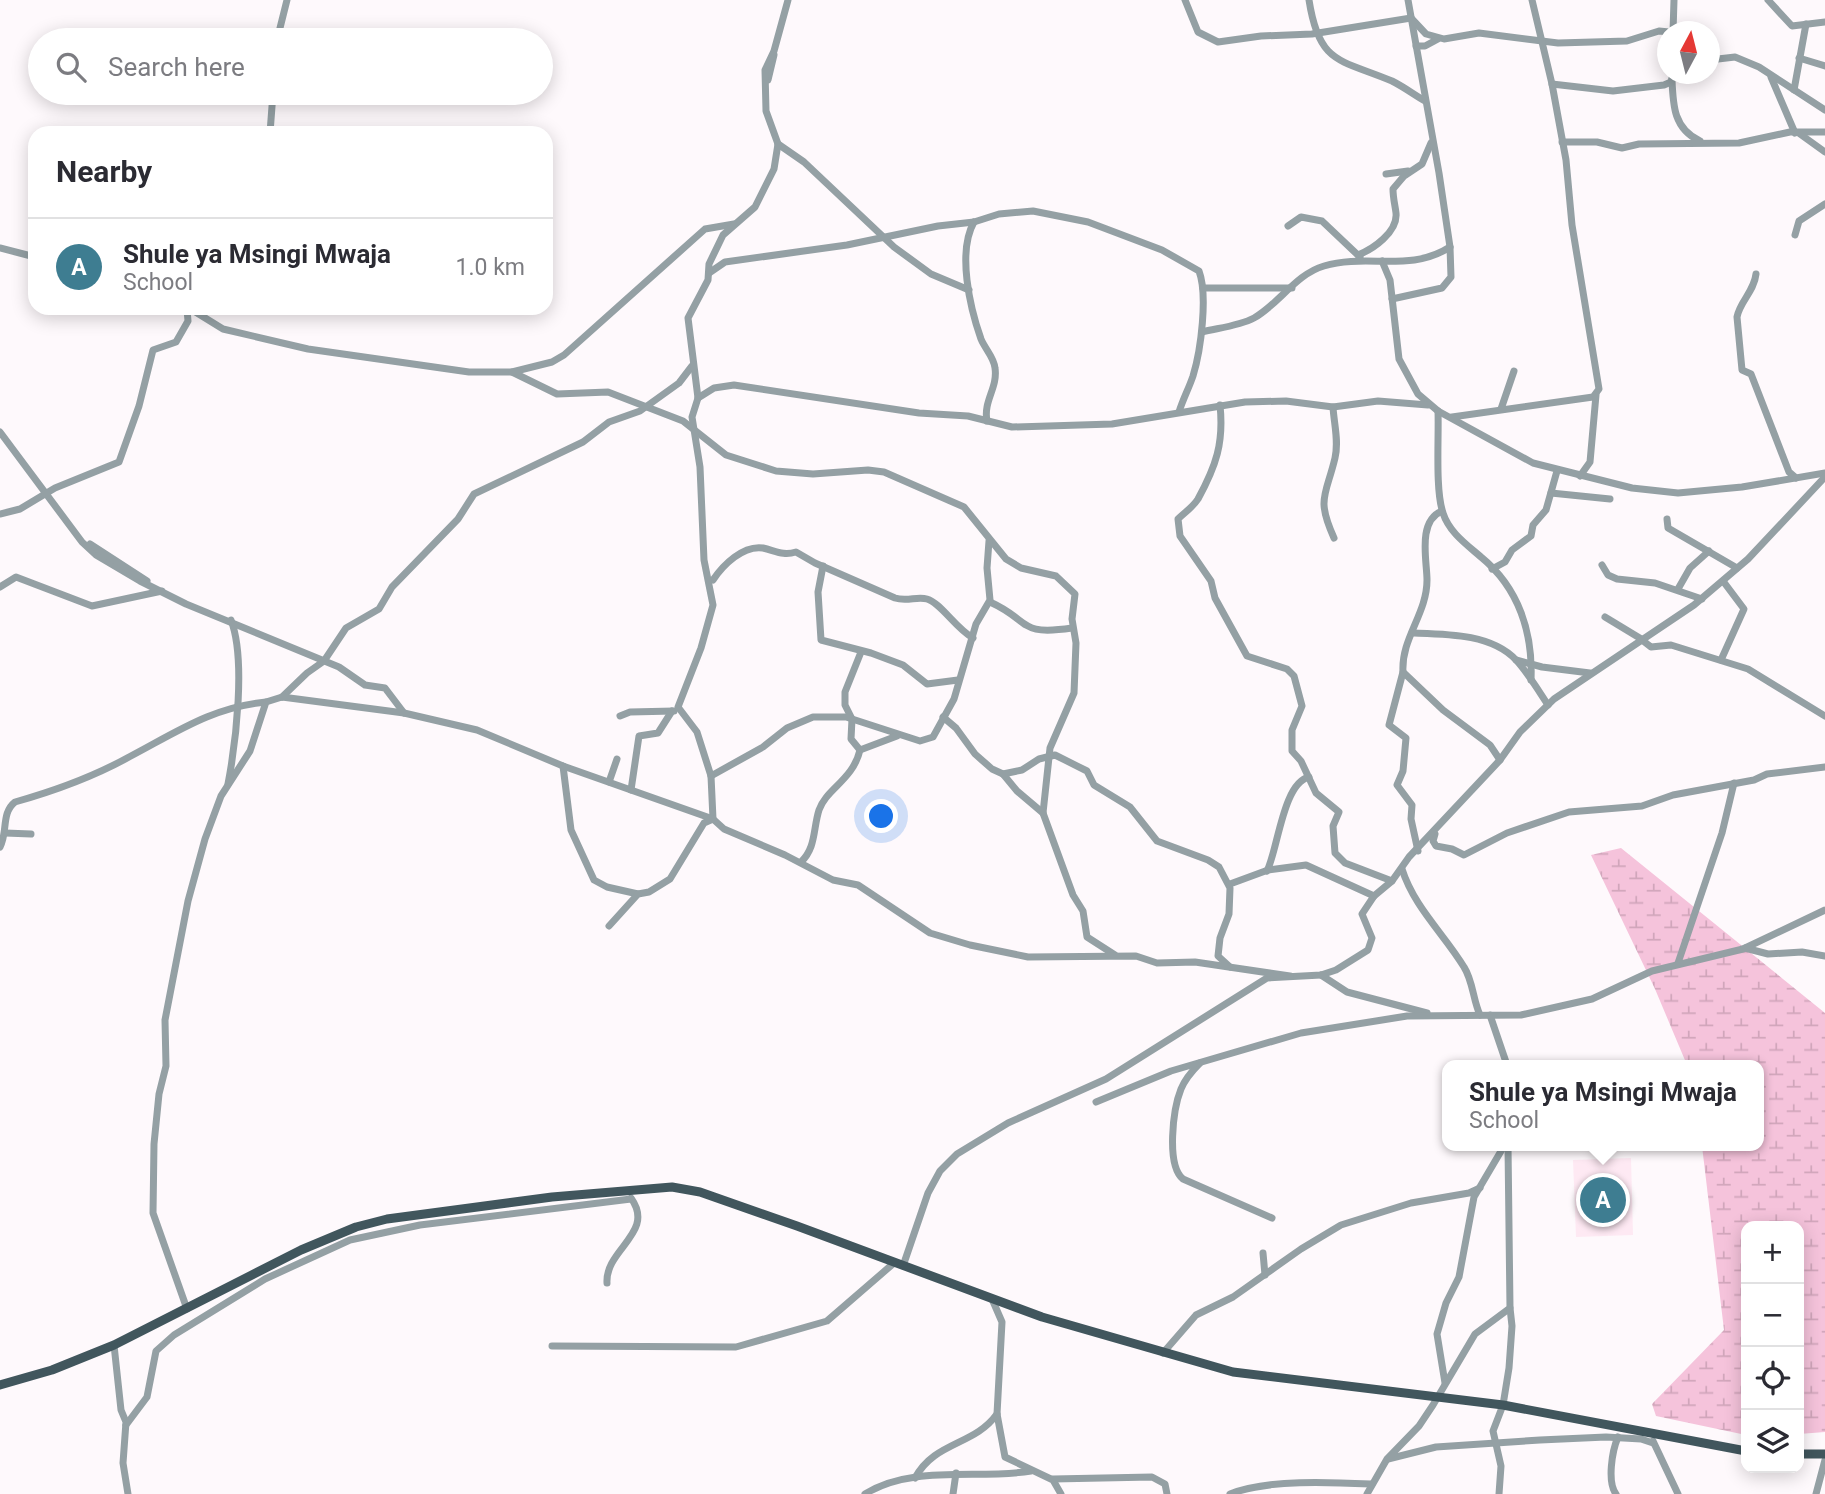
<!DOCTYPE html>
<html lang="en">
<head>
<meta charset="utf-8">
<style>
	:root { --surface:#fff; --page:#f2f2f3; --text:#2b2b33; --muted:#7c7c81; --line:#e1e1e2; --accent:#3e7d91 }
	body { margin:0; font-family:Roboto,sans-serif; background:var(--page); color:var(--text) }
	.controls { position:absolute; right:21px; bottom:21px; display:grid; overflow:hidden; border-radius:14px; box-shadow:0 4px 18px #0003 }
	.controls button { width:63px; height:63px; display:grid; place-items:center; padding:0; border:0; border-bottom:2px solid var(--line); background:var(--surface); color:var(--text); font:35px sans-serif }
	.compass { position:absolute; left:1657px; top:21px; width:63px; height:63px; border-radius:50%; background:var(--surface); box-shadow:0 4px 18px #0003; rotate:7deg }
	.you { position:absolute; left:882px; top:817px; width:24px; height:24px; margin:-18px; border:5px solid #fff; border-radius:50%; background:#1a73e8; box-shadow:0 0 0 10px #1a73e833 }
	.badge { display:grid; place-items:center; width:46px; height:46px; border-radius:50%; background:var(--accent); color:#fff; font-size:23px; font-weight:700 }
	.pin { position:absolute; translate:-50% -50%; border:4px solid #fff; box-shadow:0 2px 7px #0006 }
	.popup { position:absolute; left:1442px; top:1060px; width:322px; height:91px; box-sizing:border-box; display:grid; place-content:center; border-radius:14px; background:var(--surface); filter:drop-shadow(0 2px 5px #0005); font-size:23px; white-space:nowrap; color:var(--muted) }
	.popup b { font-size:26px; color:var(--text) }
	.popup::after { content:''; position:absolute; left:50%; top:100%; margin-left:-14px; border:14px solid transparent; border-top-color:var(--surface) }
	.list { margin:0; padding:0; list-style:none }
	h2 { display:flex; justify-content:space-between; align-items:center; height:91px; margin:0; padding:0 28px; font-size:30px }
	h2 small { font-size:23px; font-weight:400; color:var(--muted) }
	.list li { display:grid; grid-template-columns:46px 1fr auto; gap:21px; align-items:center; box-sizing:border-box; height:98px; padding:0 28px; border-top:2px solid var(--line) }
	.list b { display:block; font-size:26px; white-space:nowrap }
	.list p { margin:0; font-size:23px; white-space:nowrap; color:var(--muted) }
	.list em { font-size:23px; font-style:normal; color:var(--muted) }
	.icon { flex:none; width:38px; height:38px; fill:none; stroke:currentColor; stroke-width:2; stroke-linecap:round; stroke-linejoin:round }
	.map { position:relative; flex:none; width:1825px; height:1494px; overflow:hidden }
	.search { position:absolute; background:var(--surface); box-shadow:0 4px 18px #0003; left:28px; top:28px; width:525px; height:77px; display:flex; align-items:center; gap:18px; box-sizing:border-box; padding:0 24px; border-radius:38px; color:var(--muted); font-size:26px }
	.panel { position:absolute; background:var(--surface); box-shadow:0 4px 18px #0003; left:28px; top:126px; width:525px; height:189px; border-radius:21px }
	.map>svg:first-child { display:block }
	.built { fill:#fee9f3 }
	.wetland { fill:url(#wetland-marsh) }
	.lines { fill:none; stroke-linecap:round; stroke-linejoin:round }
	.minor { stroke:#94a0a4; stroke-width:7 }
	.major { stroke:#41565d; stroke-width:9 }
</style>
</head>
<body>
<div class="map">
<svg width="1825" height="1494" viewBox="0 0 1825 1494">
	<defs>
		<pattern id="wetland-marsh" width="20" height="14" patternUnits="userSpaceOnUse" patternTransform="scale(1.75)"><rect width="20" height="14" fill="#f5c3db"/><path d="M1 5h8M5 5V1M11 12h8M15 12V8" fill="none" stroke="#d1a6bb"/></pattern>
	</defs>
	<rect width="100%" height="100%" fill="#fef9fc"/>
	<polygon class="built" points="1631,1158 1633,1235 1576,1237 1573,1160"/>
	<polygon class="wetland" points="1621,848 1825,1013 1825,1432 1799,1434 1799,1226 1746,1226 1746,1435 1656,1416 1652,1404 1724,1330 1702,1146 1759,1146 1759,1065 1687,1065 1655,989 1591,855"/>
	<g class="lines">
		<g class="minor">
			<polyline points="1185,0 1198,32 1218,42 1261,36 1312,34 1411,18 1426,34 1444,39 1479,33 1558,43 1627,41 1659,31 1669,32"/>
			<path d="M1309 0C1319 65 1340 59 1392 81 1404 87 1413 94 1425 101"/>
			<polyline points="1768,0 1792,26 1825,22"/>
			<polyline points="1673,32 1674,0"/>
			<polyline points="277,40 287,0"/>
			<polyline points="1416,46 1425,46 1438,39"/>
			<polyline points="1710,54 1718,59 1735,57 1759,67 1825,110"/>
			<polyline points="1799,58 1825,66"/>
			<polyline points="1771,77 1795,133"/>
			<polyline points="768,80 774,55"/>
			<path d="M1672 80C1673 106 1674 129 1700 141"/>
			<polyline points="1552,84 1613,91 1664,85 1671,82 1673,74"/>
			<polyline points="1794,90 1806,24"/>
			<polyline points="270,133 273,93"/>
			<polyline points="1800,134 1825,152"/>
			<polyline points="1562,142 1597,142 1622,148 1639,144 1739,143 1790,132 1825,132"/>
			<polyline points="778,144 804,162 894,247 931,274 969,290"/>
			<polyline points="1386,174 1408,171"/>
			<path d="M974 222C957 252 970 308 981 339 985 349 994 357 995 368 998 388 983 401 987 421"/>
			<polyline points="1288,226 1301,217 1322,221 1360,257"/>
			<polyline points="1795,235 1799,221 1825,204"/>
			<polyline points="0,248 35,257"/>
			<path d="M1358 255C1373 249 1398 232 1396 213 1395 205 1393 198 1393 189L1404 176 1422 164 1431 143"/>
			<polyline points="1382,261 1390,280 1399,359 1418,394 1438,411 1533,463 1632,488 1678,493 1742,487 1825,473"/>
			<path d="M709 273 725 262 847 245 938 226 974 222 999 214 1033 211 1088 222 1162 250 1199 271C1208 295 1201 350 1193 376 1189 388 1183 399 1179 412"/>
			<path d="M1756 274C1754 292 1740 301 1737 317L1742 370 1751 374 1789 472 1796 478"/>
			<polyline points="1203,288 1292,288"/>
			<polyline points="1392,299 1442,288 1451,277 1450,247 1439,173 1408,0"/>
			<polyline points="189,308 223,329 308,349 469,372 512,372 557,394 608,392 683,421 726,455 776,471 813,474 868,470 884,472 964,507 1006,559 1021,568 1056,576 1075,594 1072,619 1076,643 1074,693 1050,748 1043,813 1073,895 1083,911 1087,937 1115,955"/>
			<path d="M1202 332C1218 328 1239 326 1254 318 1279 304 1296 274 1324 266 1367 253 1410 273 1450 247"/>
			<polyline points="512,372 552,362 564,355 705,229 734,224"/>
			<polyline points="698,398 714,388 734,385 919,413 968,416 1012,427 1112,424 1245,402 1286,401 1333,407 1378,401 1428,405"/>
			<path d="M1220 405C1224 443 1216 466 1198 499 1193 507 1184 513 1178 519L1180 536 1211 581 1215 598 1247 656 1287 669 1294 676 1302 706 1292 730V751L1301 761 1316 793 1339 812 1333 826 1335 853 1345 863 1392 881"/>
			<path d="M1333 407C1334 424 1339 441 1335 458 1326 496 1316 498 1334 538"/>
			<polyline points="1501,409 1514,371"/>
			<path d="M1438 411C1439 437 1435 490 1443 513 1449 532 1466 544 1481 557 1519 588 1533 633 1531 680"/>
			<polyline points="1452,417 1593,397 1599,389 1572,225 1566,160 1552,84 1532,0"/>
			<polyline points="0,432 82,542 96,555 140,581 186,604 339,667 365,685 385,688 404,713"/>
			<polyline points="1580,476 1590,462 1596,395"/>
			<polyline points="1551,493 1610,499"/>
			<path d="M1442 511C1417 521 1427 561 1427 580 1427 614 1401 638 1403 672L1443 710 1490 745 1500 760"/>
			<polyline points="0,514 20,509 55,488 119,462 139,406 153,350 176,342 188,321 187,309"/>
			<polyline points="1667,519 1668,528 1737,568"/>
			<polyline points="90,544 147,581"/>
			<polyline points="1602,565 1608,575 1617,579 1655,583 1702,599"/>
			<polyline points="823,566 818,592 821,640 871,653 903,665 927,684 958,680"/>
			<polyline points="1492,569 1505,562 1512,550 1531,536 1533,525 1546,510 1557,471"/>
			<path d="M713 580C723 565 743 545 763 548 776 551 783 556 796 552L815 563 895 598C907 602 917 596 927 599 941 603 956 629 973 638"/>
			<polyline points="0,587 16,577 92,606 162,591"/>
			<polyline points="1678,589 1690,568 1709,551"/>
			<path d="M990 602C1032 621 1017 636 1072 628"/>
			<polyline points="1605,617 1643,640"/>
			<path d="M1414 633C1447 634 1492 634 1516 660 1528 673 1538 690 1548 705"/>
			<polyline points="1642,640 1651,647 1671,645 1748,669 1825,716"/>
			<polyline points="1516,660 1542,667 1590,673"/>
			<polyline points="1721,660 1744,609 1723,581"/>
			<polyline points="1403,672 1389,725 1406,738 1403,771 1397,785 1412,805 1411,819 1418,851"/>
			<polyline points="282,697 307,673 324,661 346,628 379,609 392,587 458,519 474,494 583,442 609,422 640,411 679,383 692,366"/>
			<polyline points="620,716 630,712 674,711"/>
			<polyline points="943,717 956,728 975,754 992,769 1003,774 1017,791 1043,813"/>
			<polyline points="860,750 851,739 852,719 845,705 845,692 861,652"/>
			<polyline points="563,766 571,830 594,880 607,887 638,894"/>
			<polyline points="1003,774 1022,770 1039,759 1055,755 1087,771 1094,785 1130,807 1157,841 1208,860 1219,867 1230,888 1229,914 1220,938 1218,956 1230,967"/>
			<polyline points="711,776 763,747 787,728 813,717 846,717 920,741 933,737 954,699 976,624 990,600 987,568 989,541"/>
			<polyline points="609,782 617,759"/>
			<path d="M228 784C236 742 246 659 231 620"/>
			<polyline points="631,790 639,736 658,733 672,711"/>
			<polyline points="5,833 31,834"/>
			<polyline points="1435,834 1433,841 1436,846 1452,849 1464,855 1507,833 1569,812 1642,806 1673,795 1754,780 1767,774 1825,767"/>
			<path d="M0 847C8 832 1 813 15 802 54 791 93 777 129 757 175 733 212 707 266 702"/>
			<path d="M801 862C816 848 813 829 819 810 826 789 853 780 860 750L897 736"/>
			<path d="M1402 869C1414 907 1444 934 1464 967 1473 981 1473 1000 1480 1015"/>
			<path d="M1267 871C1278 849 1283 783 1309 777"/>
			<polyline points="1230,884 1268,870 1306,865 1374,896"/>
			<polyline points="609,926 638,894 649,892 670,879 704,823 713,819 711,776 697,732 678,707 701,648 713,605 704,560 700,467 692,417 698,398 688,318 708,280 709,264 723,235 755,207 774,169 778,144 766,111 765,70 774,51 788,0"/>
			<polyline points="1745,948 1768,954 1802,952 1825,956"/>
			<polyline points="1678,963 1722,833 1734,783"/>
			<polyline points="1321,975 1347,992 1427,1013"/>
			<polyline points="1490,1015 1507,1065"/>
			<path d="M1200 1063C1192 1071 1185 1079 1181 1089 1173 1109 1166 1165 1183 1179L1272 1218"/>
			<polyline points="1096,1102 1171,1071 1301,1033 1407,1016 1521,1015 1592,999 1652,971 1743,949 1825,910"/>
			<polyline points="1263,1253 1265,1275"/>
			<polyline points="903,1266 928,1193 940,1171 957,1154 1008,1123 1106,1079 1267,978 1321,975 1336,970 1368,950 1372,938 1362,914 1374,896 1392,881 1409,857 1500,760 1520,732 1554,699 1694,605 1748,559 1825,477"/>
			<path d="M607 1283C605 1249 656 1233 631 1198"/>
			<polyline points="992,1299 1002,1322 997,1414 1005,1457 1053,1480 1061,1494"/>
			<polyline points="187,1309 153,1213 154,1144 159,1094 166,1066 165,1020 188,901 205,839 221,796 250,751 266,702 282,697 404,713 477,730 563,766 713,819 724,829 785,855 833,880 858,885 930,933 970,945 1028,957 1136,956 1157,963 1195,962 1290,976"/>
			<polyline points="114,1345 121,1410 126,1422 123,1463 128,1494"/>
			<polyline points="552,1346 736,1347 827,1321 894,1263"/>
			<polyline points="1163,1353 1196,1315 1233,1297 1301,1249 1341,1225 1411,1203 1469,1193 1480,1188"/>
			<polyline points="1445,1383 1437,1334 1446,1303 1459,1277 1474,1197 1504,1146"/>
			<polyline points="126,1425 147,1397 156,1351 174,1335 265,1279 350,1240 420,1225 631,1199"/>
			<polyline points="1653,1441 1678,1494"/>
			<polyline points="1388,1459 1436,1447 1540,1440 1606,1437 1641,1439 1653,1443"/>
			<path d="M915 1478C935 1441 974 1446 997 1414"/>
			<polyline points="1053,1479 1152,1477 1165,1484 1167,1494"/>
			<path d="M865 1494C912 1464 980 1480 1031 1471"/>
			<polyline points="953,1494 956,1473"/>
			<path d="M1230 1494C1269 1479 1330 1482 1371 1484"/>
			<polyline points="1367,1494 1387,1459 1419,1426 1433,1405 1475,1334 1510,1308 1508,1146"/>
			<polyline points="1499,1494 1501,1466 1493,1431 1503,1405 1509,1368 1512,1326 1510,1308"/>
			<path d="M1616 1494C1607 1482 1612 1451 1618 1437"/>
			<polyline points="1816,1494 1825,1460"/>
		</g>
		<g class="major">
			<polyline points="0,1385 52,1370 114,1345 301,1250 356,1227 387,1219 552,1197 672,1187 700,1192 797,1226 1042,1317 1233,1372 1503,1405 1746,1451"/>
			<polyline points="1799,1454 1825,1454"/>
		</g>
	</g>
</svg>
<div class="controls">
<button>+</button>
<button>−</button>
<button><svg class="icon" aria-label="locate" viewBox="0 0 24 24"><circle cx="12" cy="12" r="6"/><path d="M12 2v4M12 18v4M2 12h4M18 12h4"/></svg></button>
<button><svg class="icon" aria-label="layers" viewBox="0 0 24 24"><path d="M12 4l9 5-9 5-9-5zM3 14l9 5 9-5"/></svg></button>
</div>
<svg class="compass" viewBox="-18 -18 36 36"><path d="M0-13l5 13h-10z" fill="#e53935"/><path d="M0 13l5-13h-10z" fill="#7c7c81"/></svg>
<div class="you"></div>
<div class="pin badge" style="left:1603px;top:1200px">A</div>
<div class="popup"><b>Shule ya Msingi Mwaja</b>School</div>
<div class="search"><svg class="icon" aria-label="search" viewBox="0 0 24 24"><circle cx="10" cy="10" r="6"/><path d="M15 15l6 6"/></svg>Search here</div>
<section class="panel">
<h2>Nearby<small></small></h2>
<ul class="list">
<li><span class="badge">A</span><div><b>Shule ya Msingi Mwaja</b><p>School</p></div><em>1.0 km</em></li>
</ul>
</section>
</div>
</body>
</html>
